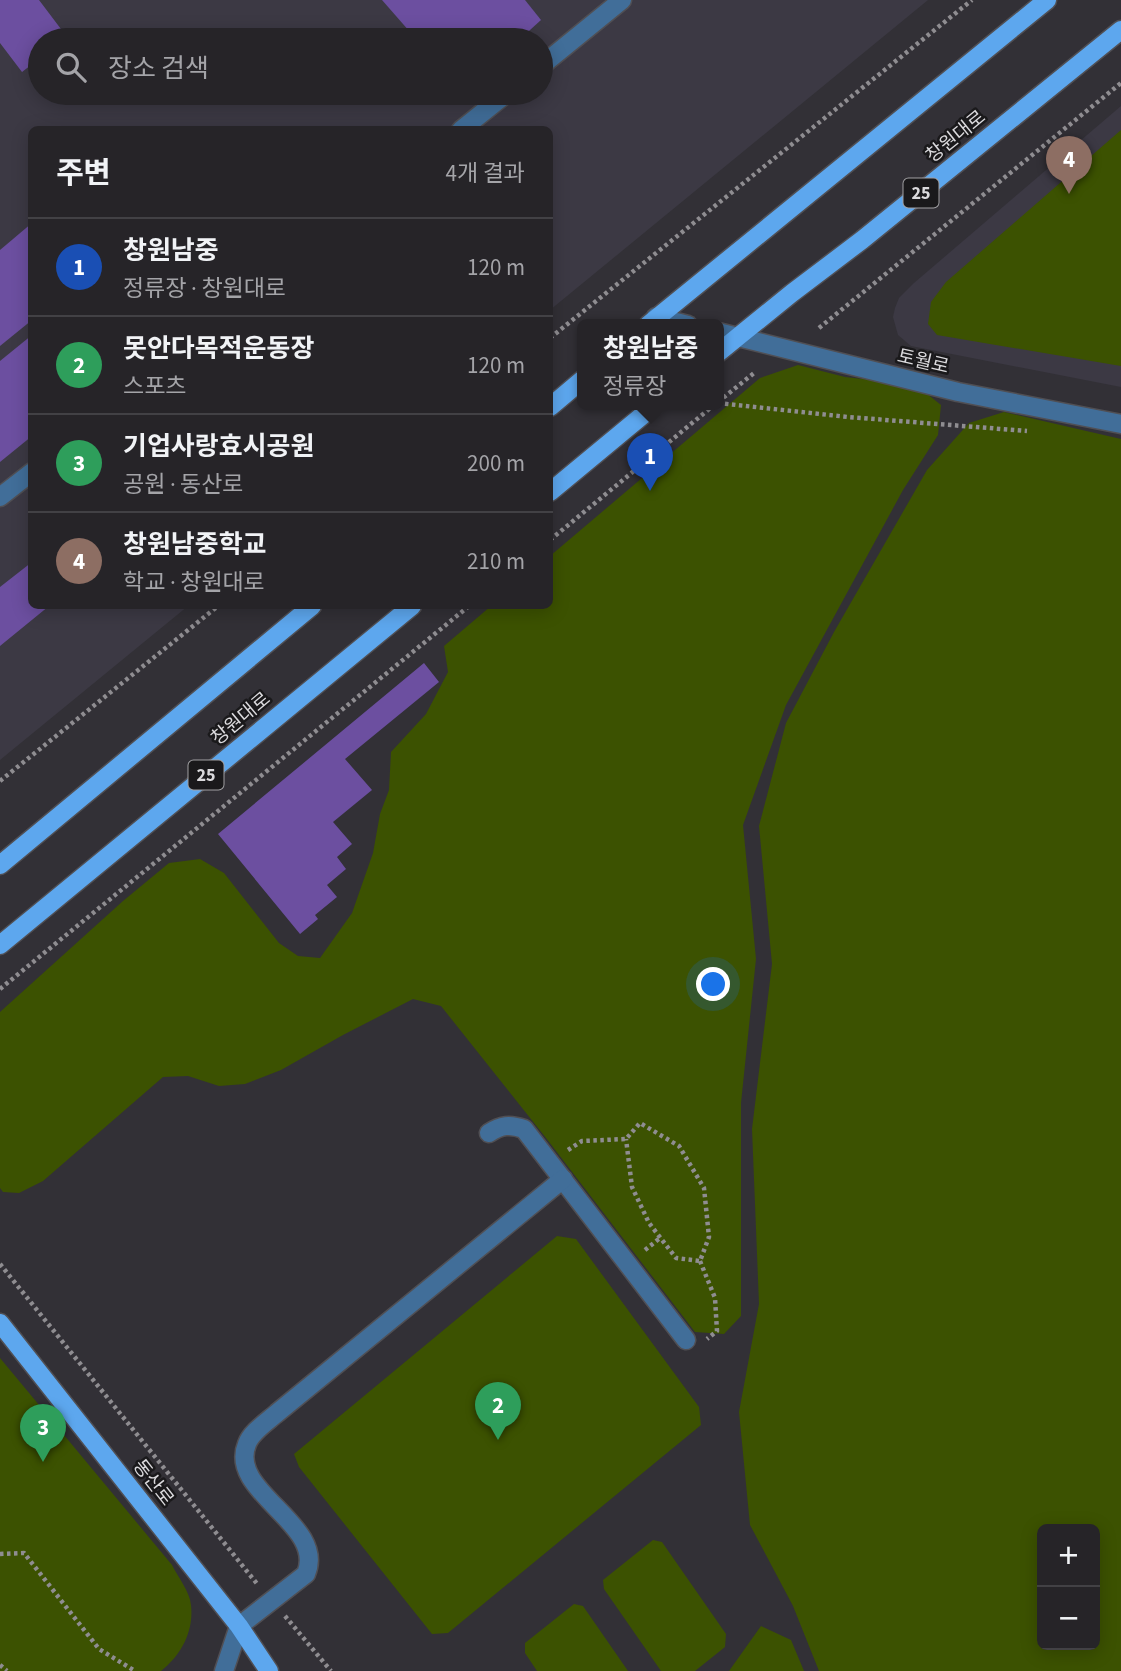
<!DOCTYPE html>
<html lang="ko">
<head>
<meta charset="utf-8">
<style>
	:root { --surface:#262428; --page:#2e2c30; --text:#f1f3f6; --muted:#a4a4a8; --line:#424145; --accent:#d93025 }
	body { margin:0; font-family:"Source Sans 3","Noto Sans KR",sans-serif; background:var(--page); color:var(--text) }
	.controls { position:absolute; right:21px; bottom:21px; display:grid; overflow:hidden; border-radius:10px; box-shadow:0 4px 18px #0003 }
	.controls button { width:63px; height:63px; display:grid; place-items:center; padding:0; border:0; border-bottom:2px solid var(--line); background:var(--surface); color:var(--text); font:35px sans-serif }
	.you { position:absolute; left:714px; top:985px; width:24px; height:24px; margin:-18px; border:5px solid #fff; border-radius:50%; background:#1a73e8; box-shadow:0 0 0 10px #1a73e833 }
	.badge { display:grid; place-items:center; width:46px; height:46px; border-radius:50%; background:var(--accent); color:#fff; font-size:23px; font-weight:700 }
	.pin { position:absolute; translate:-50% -58px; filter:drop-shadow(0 2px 4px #0008) }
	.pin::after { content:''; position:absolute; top:37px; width:24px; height:21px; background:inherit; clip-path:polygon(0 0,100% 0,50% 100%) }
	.popup { position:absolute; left:577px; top:319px; width:147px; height:91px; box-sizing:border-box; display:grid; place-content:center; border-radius:10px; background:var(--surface); filter:drop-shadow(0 2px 5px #0005); font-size:23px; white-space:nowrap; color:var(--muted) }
	.popup b { font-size:26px; color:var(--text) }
	.popup::after { content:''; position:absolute; left:50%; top:100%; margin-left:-14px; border:14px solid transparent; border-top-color:var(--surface) }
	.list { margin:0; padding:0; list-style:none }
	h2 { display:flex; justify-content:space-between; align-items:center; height:91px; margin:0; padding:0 28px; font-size:30px }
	h2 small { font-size:23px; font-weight:400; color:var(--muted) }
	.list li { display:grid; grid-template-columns:46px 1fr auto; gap:21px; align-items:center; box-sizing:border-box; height:98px; padding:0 28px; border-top:2px solid var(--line) }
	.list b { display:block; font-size:26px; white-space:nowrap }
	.list p { margin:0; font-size:23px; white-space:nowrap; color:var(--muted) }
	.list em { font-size:23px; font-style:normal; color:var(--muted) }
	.icon { flex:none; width:38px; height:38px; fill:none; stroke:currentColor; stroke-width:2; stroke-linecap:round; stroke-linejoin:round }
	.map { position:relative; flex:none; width:1121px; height:1671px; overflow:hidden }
	.search { position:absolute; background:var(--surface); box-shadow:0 4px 18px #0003; left:28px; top:28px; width:525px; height:77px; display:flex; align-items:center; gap:18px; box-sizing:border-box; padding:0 24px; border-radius:38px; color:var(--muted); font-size:26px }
	.panel { position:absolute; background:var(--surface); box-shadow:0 4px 18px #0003; left:28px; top:126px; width:525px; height:483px; border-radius:10px }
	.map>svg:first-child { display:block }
	.built { fill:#3c3944; fill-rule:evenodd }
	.green { fill:#3c5201; fill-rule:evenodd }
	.building { fill:#6c4fa0 }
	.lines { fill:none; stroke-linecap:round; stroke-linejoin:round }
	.minor-casing { stroke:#504f54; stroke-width:21 }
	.major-casing { stroke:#504f54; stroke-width:21 }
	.path { stroke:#8f8d91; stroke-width:4.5; stroke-dasharray:3.5 3.5; stroke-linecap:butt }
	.minor { stroke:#416e99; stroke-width:18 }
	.major { stroke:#5da7ee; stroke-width:18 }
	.labels { text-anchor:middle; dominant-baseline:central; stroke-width:5; stroke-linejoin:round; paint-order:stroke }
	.shield { fill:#1a191b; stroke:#a1a0a3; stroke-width:2 }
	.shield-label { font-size:18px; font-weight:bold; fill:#dbdadd }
	.street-label { font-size:19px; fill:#dbdadd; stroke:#1a191b }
</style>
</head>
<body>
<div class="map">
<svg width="1121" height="1671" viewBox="0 0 1121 1671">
	<rect width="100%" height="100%" fill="#323036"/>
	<g class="built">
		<path d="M0 0H928L550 310V130H32V606H188L0 760ZM40 40H541V93H40Z"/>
		<polygon points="1121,106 1121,387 911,346 898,335 893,317 895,308 899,298 914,283"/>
	</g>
	<g class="green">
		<polygon points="1121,130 1121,366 937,335 928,324 931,302 946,282"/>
		<polygon points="798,365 845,377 916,385 941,405 938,435 903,490 786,705 743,825 756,959 741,1103 741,1316 724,1334 695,1332 546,1138 441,1006 413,999 343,1035 281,1070 245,1084 219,1086 188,1076 163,1077 43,1181 19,1193 3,1192 0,1188 0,1012 123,901 169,863 200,859 224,873 279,943 298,956 320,958 352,913 373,853 380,814 389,790 391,752 426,714 448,672 444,646 491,606 550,606 550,556 760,378"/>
		<path d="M1004 412 1121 439V1671H819L793 1606 750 1525 739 1412 759 1304 752 1129 772 964 759 826 786 723 834 632 927 470 969 423ZM1095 1529V1645H1042V1529Z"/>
		<polygon points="557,1236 576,1239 699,1407 701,1425 448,1633 432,1634 299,1467 294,1454"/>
		<path d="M0 1358 172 1565C178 1577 190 1592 191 1605 194 1632 181 1655 161 1671H0Z"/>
		<polygon points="653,1540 662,1542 726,1634 725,1647 695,1671 661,1671 604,1589 603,1580"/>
		<polygon points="574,1604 583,1606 628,1671 537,1671 525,1653 525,1643"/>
		<polygon points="761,1626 791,1640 804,1671 729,1671"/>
	</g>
	<g class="building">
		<polygon points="0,0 39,0 67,37 63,40 40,40 40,58 22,72 0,43"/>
		<polygon points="382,0 525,0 541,20 519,40 417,40"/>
		<polygon points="32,223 32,320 0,346 0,250"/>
		<polygon points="32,335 32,436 0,462 0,361"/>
		<polygon points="32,562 32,606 49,606 0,646 0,587"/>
		<polygon points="424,663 439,682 345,759 372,790 333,822 352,844 337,857 346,869 327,885 337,897 315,915 318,919 300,934 218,834"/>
	</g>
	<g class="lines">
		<defs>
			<g id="minor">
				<polyline points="541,66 622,0"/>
				<polyline points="461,130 507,93"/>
				<polyline points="656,317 688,325"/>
				<polyline points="718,332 958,392 1121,424"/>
				<polyline points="0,497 32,472"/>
				<path d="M489 1133C501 1125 510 1124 524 1129L686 1340"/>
				<path d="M224 1671 239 1626 306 1574C327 1524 227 1492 247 1444 251 1432 268 1421 277 1413L563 1179"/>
			</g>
			<g id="major">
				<polyline points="648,325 1047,0"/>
				<polyline points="718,353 792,293 862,240 1121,30"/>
				<polyline points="550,407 582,380"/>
				<polyline points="550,492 655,405"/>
				<polyline points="0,865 312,606"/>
				<polyline points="0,945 412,606"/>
				<polyline points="0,1323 239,1626 269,1671"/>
			</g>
		</defs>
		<use href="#minor" class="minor-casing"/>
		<use href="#major" class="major-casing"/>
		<g class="path">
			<polyline points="819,328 1121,83"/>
			<polyline points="550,338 972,0"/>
			<polyline points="718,402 754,373"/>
			<polyline points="718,403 848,417 1027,431"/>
			<polyline points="550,540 714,405"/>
			<polyline points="0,781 218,606"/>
			<polyline points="0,989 469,606"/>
			<polyline points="568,1150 582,1141 626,1139 640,1123 679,1146 704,1188 709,1237 700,1261 676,1258 649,1223 632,1187 626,1139"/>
			<polyline points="645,1250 660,1238"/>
			<polyline points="700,1261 715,1298 717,1331 707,1339"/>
			<polyline points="0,1264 258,1585"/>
			<polyline points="0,1554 24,1553 99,1649 135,1671"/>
			<polyline points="285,1616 331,1671"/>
			<polyline points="0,1665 7,1671"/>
		</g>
		<use href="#minor" class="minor"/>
		<use href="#major" class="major"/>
	</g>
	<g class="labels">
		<g class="shield">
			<rect x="903.5" y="178.5" width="35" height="29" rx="5"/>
			<rect x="188.5" y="760.5" width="35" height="29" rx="5"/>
		</g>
		<g class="shield-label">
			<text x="921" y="193">25</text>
			<text x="206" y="775">25</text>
		</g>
		<g class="street-label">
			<text transform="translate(956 137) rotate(-39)">창원대로</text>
			<text transform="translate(923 362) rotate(13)">토월로</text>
			<text transform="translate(241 719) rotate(-40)">창원대로</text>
			<text transform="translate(153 1483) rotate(52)">동산로</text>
		</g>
	</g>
</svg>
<div class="controls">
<button>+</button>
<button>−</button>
</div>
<div class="you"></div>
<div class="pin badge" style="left:650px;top:491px;background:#1a4fb4">1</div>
<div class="popup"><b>창원남중</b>정류장</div>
<div class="pin badge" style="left:498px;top:1440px;background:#2e9e5b">2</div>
<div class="pin badge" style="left:43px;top:1462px;background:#2e9e5b">3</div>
<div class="pin badge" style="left:1069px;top:194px;background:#8d6e63">4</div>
<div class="search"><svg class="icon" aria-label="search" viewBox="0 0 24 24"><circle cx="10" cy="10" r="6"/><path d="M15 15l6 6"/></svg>장소 검색</div>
<section class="panel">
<h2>주변<small>4개 결과</small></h2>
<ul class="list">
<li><span class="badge" style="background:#1a4fb4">1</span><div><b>창원남중</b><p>정류장 · 창원대로</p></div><em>120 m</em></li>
<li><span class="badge" style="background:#2e9e5b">2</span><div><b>못안다목적운동장</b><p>스포츠</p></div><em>120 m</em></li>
<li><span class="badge" style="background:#2e9e5b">3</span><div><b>기업사랑효시공원</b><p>공원 · 동산로</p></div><em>200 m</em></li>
<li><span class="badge" style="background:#8d6e63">4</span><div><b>창원남중학교</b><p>학교 · 창원대로</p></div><em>210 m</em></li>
</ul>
</section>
</div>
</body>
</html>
